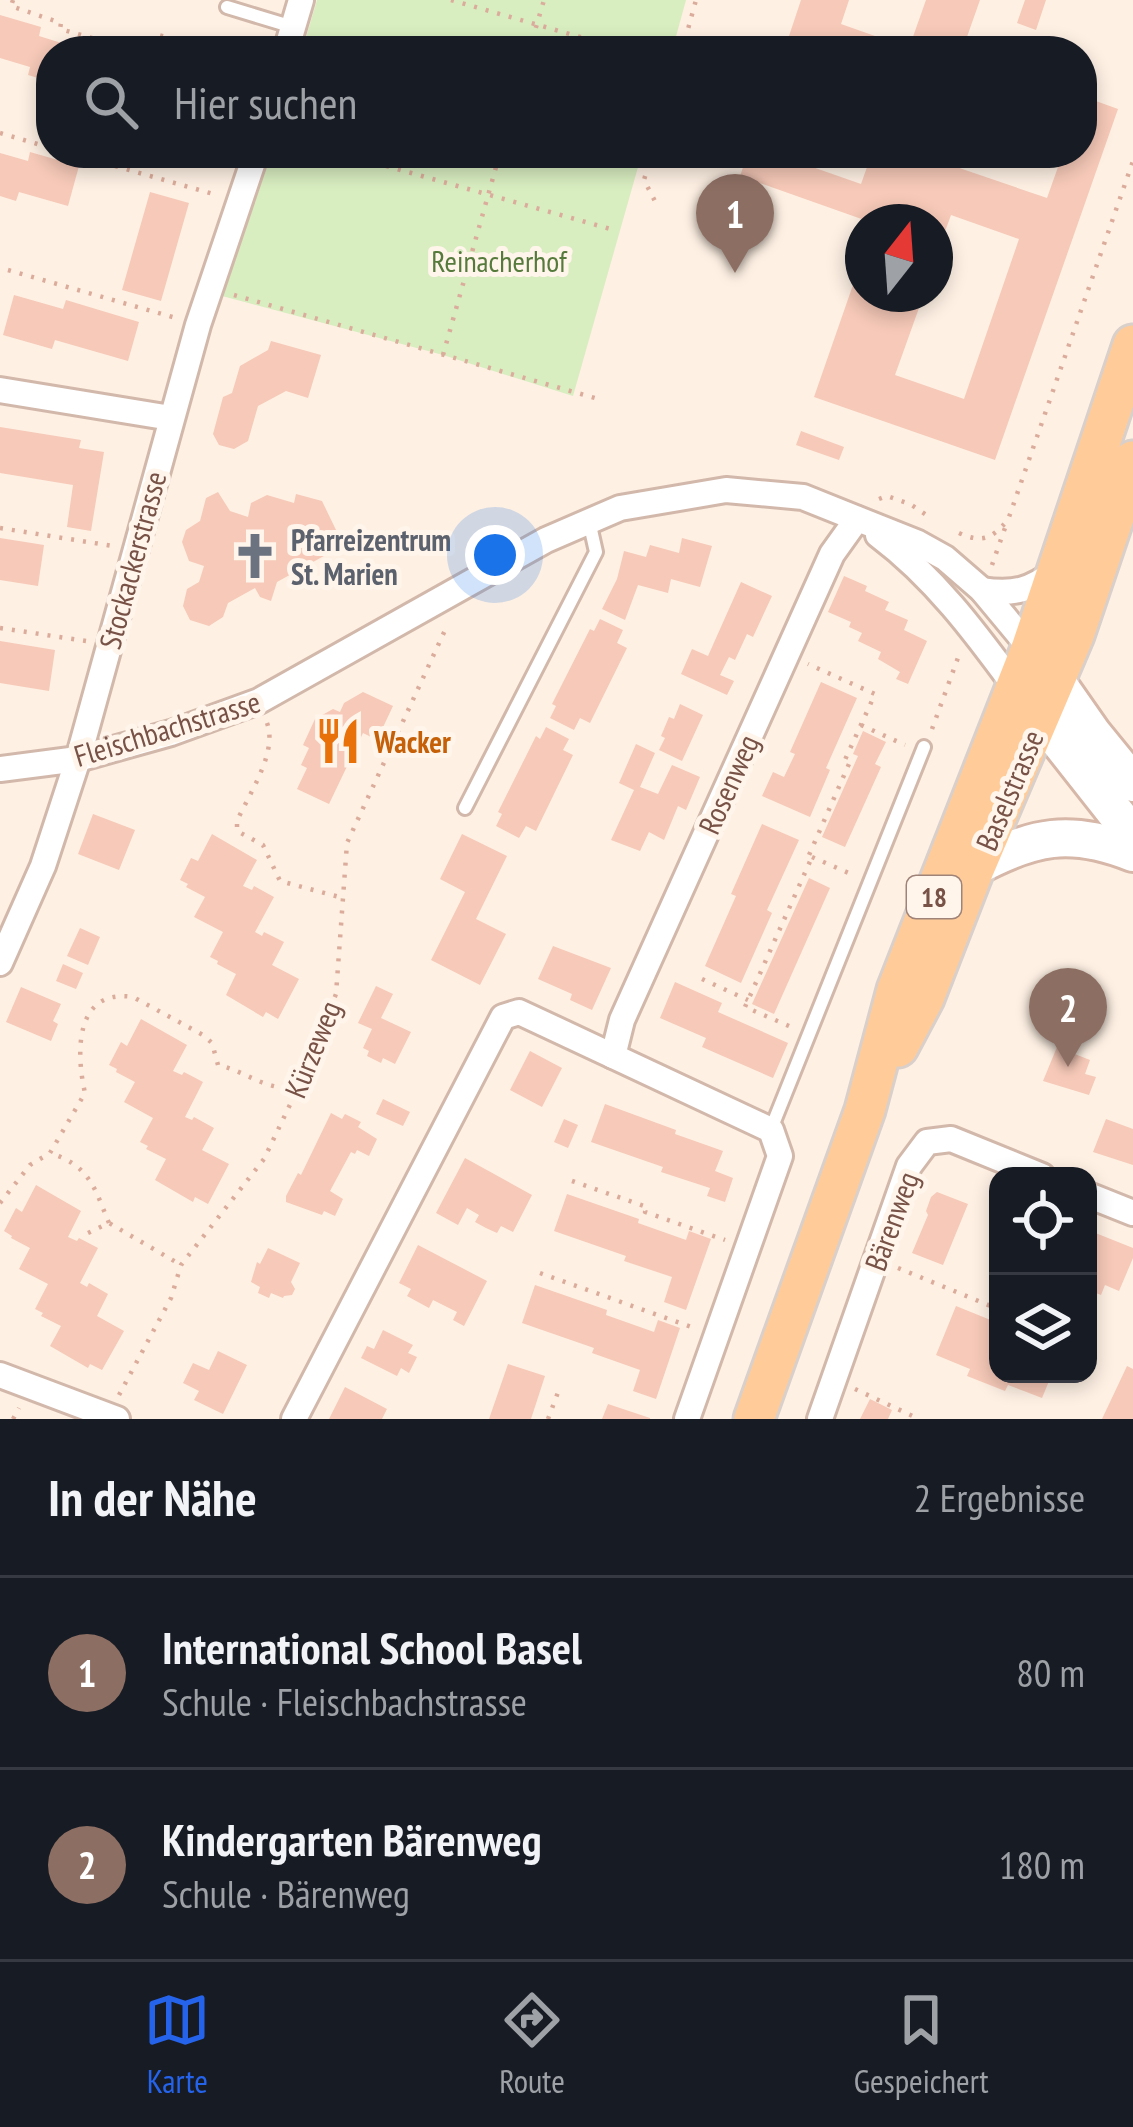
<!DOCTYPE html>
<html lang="de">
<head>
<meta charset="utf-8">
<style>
	:root { --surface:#171b24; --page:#20242c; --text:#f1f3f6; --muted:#9ea1a6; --line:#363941; --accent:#2563eb }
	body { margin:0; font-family:"PT Sans Narrow",sans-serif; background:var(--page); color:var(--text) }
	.controls { position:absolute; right:36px; bottom:36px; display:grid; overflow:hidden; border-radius:24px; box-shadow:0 6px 18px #0003 }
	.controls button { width:108px; height:108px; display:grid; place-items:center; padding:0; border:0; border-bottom:3px solid var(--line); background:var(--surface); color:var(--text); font:60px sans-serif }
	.compass { position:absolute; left:845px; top:204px; width:108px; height:108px; border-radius:50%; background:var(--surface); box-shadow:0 6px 18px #0003; rotate:17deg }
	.you { position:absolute; left:495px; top:555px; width:42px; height:42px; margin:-30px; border:9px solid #fff; border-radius:50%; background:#1a73e8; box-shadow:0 0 0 18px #1a73e833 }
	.badge { display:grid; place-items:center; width:78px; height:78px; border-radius:50%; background:var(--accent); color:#fff; font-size:39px; font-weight:700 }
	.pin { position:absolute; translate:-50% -99px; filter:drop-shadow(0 3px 6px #0008) }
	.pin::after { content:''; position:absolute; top:63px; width:42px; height:36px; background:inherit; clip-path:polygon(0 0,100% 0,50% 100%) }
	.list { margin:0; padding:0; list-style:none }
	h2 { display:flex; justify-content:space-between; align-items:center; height:156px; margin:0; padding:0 48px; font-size:51px }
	h2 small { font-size:39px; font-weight:400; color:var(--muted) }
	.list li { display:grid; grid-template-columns:78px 1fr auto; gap:36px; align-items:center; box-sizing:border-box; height:192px; padding:0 48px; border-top:3px solid var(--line) }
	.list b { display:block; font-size:45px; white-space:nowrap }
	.list p { margin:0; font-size:39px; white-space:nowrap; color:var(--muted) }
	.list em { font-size:39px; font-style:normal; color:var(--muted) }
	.icon { flex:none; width:66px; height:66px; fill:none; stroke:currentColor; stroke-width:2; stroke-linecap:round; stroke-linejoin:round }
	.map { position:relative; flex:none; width:1133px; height:1419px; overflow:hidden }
	.search { position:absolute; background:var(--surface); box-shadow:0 6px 18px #0003; left:36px; right:36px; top:36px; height:132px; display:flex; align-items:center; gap:30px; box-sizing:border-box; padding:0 42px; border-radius:48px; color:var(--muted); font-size:45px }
	.sheet { height:540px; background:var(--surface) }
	nav { display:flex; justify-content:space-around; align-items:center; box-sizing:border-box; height:168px; border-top:3px solid var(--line); background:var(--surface); font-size:33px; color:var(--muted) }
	nav a { display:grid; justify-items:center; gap:6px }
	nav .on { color:var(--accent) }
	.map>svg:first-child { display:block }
	.green { fill:#d8edc0 }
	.building { fill:#f6c9b8 }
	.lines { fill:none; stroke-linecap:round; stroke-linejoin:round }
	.lane-casing { stroke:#d2b8aa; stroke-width:18 }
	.street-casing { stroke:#d2b8aa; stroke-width:30 }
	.secondary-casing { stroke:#d6b7a8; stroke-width:42 }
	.primary-casing { stroke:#d9cfcb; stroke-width:45 }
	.path { stroke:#dbac9b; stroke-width:4.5; stroke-dasharray:3 9; stroke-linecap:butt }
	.lane { stroke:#fff; stroke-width:12 }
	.street { stroke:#fff; stroke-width:24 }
	.secondary { stroke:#fff; stroke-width:36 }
	.primary { stroke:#fc9; stroke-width:39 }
	.labels { text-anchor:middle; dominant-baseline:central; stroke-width:10; stroke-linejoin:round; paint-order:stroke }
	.shield { fill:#fff5eb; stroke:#a08378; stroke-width:3 }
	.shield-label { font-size:27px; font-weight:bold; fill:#785246 }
	.park-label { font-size:30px; fill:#557a3b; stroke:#fff5eb }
	.worship-label { font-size:30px; font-weight:bold; fill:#5b616d; stroke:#fff5eb; text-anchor:start }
	.street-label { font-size:30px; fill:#785246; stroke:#fff5eb }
	.food-label { font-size:30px; font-weight:bold; fill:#c56008; stroke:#fff5eb; text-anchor:start }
</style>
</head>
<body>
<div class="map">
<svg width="1133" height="1419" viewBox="0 0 1133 1419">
	<rect width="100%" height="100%" fill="#fef0e3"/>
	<g class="green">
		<polygon points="317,0 686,0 672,51 302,51"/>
		<polygon points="270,153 642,153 573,396 443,355 222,296"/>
	</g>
	<g class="building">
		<polygon points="801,0 849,0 841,24 909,48 926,0 980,0 962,51 784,51"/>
		<polygon points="1025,0 1046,0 1036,30 1017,23"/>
		<polygon points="0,15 41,27 39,36 87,51 51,51 51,82 28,75 30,67 0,58"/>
		<polygon points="1082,96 1118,109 995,460 814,397 862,259 863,294 924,294 895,375 964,399 1019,239 951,215 935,259 935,222 870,222 740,176 748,153 782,153 781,156 861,184 872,153 935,153 933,159 1047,198 1063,153 1082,153"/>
		<polygon points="30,152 79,166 68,206 19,192 16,201 0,196 0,153 28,161"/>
		<polygon points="150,192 189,203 161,301 122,290"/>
		<polygon points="14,295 63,309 66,300 139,322 128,361 55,340 52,349 3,335"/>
		<polygon points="271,341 321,355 308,398 286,391 258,406 248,441 234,449 219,445 213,434 223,397 232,393 240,366 268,350"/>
		<polygon points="0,427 81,440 79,448 104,452 91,531 67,527 73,485 0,473"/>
		<polygon points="801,431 844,447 839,460 796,445"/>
		<polygon points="218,492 230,511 248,517 251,503 267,495 294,503 296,494 322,501 337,532 331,552 277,582 271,601 260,597 255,588 228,603 223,617 209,626 190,620 183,606 187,589 199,582 204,566 189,561 182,542 186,530 200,521 206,498"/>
		<polygon points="0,538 44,545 38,586 0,580"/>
		<polygon points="682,538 712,546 700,587 671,579 668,593 638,585 625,620 602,609 617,579 624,551 646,557 650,545 679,553"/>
		<polygon points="844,576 867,586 865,591 889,602 885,610 908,620 904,630 927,641 908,684 896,679 900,672 878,659 881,652 858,641 862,633 849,627 851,622 828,612"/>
		<polygon points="741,582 772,596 753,637 747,634 735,660 729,657 720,675 734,681 727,695 681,674 692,649 708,656"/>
		<polygon points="600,619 623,630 617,643 627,648 590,723 580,718 574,730 550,718 556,706 552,704 590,629 594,631"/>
		<polygon points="0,641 55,650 49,691 0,683"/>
		<polygon points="821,682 857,698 826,768 830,770 810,817 762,796 773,772 784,777 795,754 790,752"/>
		<polygon points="363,692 393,706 377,740 363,733 329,804 297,789 307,768 301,765 309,748 303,745 315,719 333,709 340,712 344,703"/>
		<polygon points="680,704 703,715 682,761 659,750 665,738 661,736 669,717 674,719"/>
		<polygon points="546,727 569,739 563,750 573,755 536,831 526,826 519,838 496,826 502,814 498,812 536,736 540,739"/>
		<polygon points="863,731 886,742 875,764 881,767 845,847 822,837 858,756 853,754"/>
		<polygon points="636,744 655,753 640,787 658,794 672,765 700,777 686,810 678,806 664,840 649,832 640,851 611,840 634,790 619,783"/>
		<polygon points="93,814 135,830 119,870 78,854"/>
		<polygon points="762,824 799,840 767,910 772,913 741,983 705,966 736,896 731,894"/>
		<polygon points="212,834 257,860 243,886 252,890 254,886 274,897 255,932 262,936 264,932 284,942 272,965 299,979 278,1019 266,1012 263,1017 226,995 236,974 217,964 218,961 210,957 223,932 194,917 205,897 186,887 188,884 180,880 191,858 198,861"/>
		<polygon points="462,834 507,856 476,919 506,934 480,985 431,960 465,892 440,879"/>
		<polygon points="809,878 830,888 774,1014 752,1004"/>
		<polygon points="80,928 100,937 88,965 67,956"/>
		<polygon points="553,946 611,968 592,1010 570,1000 572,994 538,979"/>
		<polygon points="63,964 83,973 76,989 56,981"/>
		<polygon points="675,982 722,1003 718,1012 788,1043 773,1078 702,1047 706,1038 660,1018"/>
		<polygon points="376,986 393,994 381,1018 411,1032 395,1064 383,1058 381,1063 367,1056 369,1051 363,1048 372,1029 358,1023"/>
		<polygon points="21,987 61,1004 53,1021 58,1024 51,1041 6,1022"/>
		<polygon points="141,1019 187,1045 173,1071 182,1075 184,1072 203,1082 185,1117 192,1120 194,1117 214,1128 202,1150 229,1164 208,1204 195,1197 193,1202 155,1180 166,1159 146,1149 148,1146 140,1142 153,1118 124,1102 135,1082 116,1072 117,1069 109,1065 121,1042 127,1046"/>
		<polygon points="1057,1047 1090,1060 1085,1074 1096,1077 1089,1095 1043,1081"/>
		<polygon points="530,1051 562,1068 542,1107 510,1090"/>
		<polygon points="383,1099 410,1112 403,1126 376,1114"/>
		<polygon points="605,1104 676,1130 675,1134 723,1151 715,1171 733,1178 725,1202 707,1196 710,1188 661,1172 663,1167 591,1142"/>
		<polygon points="331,1113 342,1119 345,1114 361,1122 358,1127 377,1139 369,1156 357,1150 355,1154 351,1152 330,1191 343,1199 335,1216 324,1211 322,1215 286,1202 286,1196 298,1173 301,1175"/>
		<polygon points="564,1119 578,1125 568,1148 554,1142"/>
		<polygon points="1106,1119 1133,1129 1133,1165 1093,1152"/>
		<polygon points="465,1158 532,1195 513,1232 501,1226 497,1233 486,1228 475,1222 479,1215 467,1208 458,1225 436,1213"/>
		<polygon points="36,1185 81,1211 68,1237 77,1241 79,1238 98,1248 80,1283 87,1287 89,1283 108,1294 97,1316 124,1331 102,1370 90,1364 88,1368 50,1346 61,1326 41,1316 43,1313 35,1309 48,1284 19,1269 30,1248 11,1238 12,1236 4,1231 16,1208 22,1212"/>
		<polygon points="937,1192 968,1204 943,1265 912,1253 928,1215 926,1211 931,1197"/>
		<polygon points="567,1194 639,1219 638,1223 686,1240 689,1231 711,1239 686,1310 664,1302 672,1277 624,1261 626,1256 554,1231"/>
		<polygon points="1088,1230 1133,1248 1133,1258 1119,1291 1105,1285 1101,1295 1088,1290"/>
		<polygon points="418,1245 487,1281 464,1326 453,1320 457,1312 433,1300 429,1308 407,1296 411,1289 399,1283"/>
		<polygon points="268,1248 300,1263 291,1282 295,1289 292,1295 284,1296 283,1298 271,1293 269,1298 258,1293 260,1287 251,1282 257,1262 260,1264"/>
		<polygon points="535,1285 607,1310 606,1315 654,1332 658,1320 680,1328 656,1399 633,1391 640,1370 592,1353 594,1348 522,1323"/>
		<polygon points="956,1306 998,1323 998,1374 1052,1374 1042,1398 1008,1385 1005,1391 967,1376 970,1369 936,1355"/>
		<polygon points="383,1330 413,1345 408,1353 417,1357 409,1373 401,1368 397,1376 361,1358 367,1346 374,1349"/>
		<polygon points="218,1351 247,1365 223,1414 194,1400 199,1391 183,1383 193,1363 209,1370"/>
		<polygon points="508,1364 545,1376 531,1419 489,1419"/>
		<polygon points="1127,1366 1133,1369 1133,1419 1102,1419"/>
		<polygon points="345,1387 387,1409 382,1419 329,1419"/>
		<polygon points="870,1399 892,1410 888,1419 860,1419"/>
		<polygon points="608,1404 650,1418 650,1419 602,1419"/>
	</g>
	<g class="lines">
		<defs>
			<g id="lane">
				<polyline points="227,7 293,27"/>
				<polyline points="465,808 596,552 589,521"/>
				<polyline points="771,1129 924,747"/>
			</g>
			<g id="street">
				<polyline points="286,51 301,0"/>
				<polyline points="0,390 171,418"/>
				<path d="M878 535C934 577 975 632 1016 688"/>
				<path d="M982 590C1014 595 1031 590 1056 571"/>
				<polyline points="0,769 78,759 171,733 259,701 546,540 620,508 726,490 803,497 918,543 945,558 982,590 1031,649"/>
				<polyline points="0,963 43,866 78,759 198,325 256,153"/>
				<polyline points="1088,1195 1133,1213"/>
				<polyline points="0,1375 117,1419"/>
				<polyline points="294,1419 503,1017 519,1012 613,1056"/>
				<polyline points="687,1419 780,1156 771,1130 613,1056 622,1020 832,554 857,519"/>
				<polyline points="820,1419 909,1166 927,1142 951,1139 1042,1176"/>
			</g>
			<g id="secondary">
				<polyline points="1056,681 1093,734 1133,783"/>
				<polyline points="1040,717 1133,835"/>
				<path d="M975 867C1033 836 1070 828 1133 853"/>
			</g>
			<g id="primary">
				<polyline points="898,1047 924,998 975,867 1074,635 1133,461"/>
				<polyline points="754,1419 865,1110 897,990 1031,649 1133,345"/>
			</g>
		</defs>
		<use href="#lane" class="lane-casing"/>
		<use href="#street" class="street-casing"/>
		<use href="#secondary" class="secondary-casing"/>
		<use href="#primary" class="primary-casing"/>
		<g class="path">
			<polyline points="13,0 11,6 61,23 60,29 137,51"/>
			<polyline points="451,0 629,51"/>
			<polyline points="149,51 154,34 221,51"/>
			<polyline points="529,51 544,0"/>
			<polyline points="682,51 696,0"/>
			<polyline points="0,133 51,148"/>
			<polyline points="69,153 217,195"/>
			<polyline points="340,153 614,230"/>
			<polyline points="652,153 644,180 658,207"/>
			<polyline points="8,270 176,318"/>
			<polyline points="234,295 595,398"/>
			<polyline points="443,355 500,153"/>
			<polyline points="879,499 887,496 910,504 928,516"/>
			<polyline points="0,528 113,546"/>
			<path d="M959 533C983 544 992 538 1008 520L1133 161"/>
			<polyline points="992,565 1006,525"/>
			<polyline points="0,628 86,641"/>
			<path d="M267 723C278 752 249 794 237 821V831L263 845 280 881 343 898"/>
			<polyline points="861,725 905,745"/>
			<polyline points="932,729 959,655"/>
			<polyline points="812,857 851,874"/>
			<polyline points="702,979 748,1000"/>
			<polyline points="789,1026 745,1007 812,857 809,855 849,764 844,762 875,694 808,664"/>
			<polyline points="572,1181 647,1207 645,1212 725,1240"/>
			<polyline points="0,1203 30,1165 50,1153"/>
			<path d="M109 1223C94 1187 90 1166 50 1153L85 1093C76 1054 74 988 133 997L203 1035 212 1043 218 1065C248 1072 263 1090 297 1088"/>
			<polyline points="88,1233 109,1223 181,1265"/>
			<polyline points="898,1268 998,1309"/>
			<polyline points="540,1273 694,1328"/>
			<polyline points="855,1389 919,1419"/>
			<polyline points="119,1395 171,1298 181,1265 264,1159 298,1088 336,994 347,843 446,628"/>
			<polyline points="13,1419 19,1408"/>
			<polyline points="548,1419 560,1387"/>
		</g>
		<use href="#lane" class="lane"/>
		<use href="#street" class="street"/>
		<use href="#secondary" class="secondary"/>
		<use href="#primary" class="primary"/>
	</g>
	<defs>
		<symbol id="church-bare" viewBox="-9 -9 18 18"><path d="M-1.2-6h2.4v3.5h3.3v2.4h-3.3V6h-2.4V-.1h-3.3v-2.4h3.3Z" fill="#6b7280" stroke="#fff5eb" stroke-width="2.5" paint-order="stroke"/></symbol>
		<symbol id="restaurant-bare" viewBox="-9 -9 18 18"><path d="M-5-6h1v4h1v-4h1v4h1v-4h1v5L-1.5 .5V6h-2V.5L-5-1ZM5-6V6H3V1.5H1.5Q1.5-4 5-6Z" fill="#e8710a" stroke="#fff5eb" stroke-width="2.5" paint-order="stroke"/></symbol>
	</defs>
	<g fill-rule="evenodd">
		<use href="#church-bare" x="222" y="523" width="66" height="66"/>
		<use href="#restaurant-bare" x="305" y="708" width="66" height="66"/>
	</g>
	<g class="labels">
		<rect class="shield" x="907" y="876" width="54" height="42" rx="9"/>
		<g class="shield-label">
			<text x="934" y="897">18</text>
		</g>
		<g class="park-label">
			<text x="499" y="260">Reinacherhof</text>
		</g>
		<g class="worship-label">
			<text x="291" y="539">Pfarreizentrum<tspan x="291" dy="34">St. Marien</tspan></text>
		</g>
		<g class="street-label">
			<text transform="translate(132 560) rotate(-75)">Stockackerstrasse</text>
			<text transform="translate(167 728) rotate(-17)">Fleischbachstrasse</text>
			<text transform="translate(728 784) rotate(-66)">Rosenweg</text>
			<text transform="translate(1009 790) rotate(-67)">Baselstrasse</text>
			<text transform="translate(312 1049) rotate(-68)">Kürzeweg</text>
			<text transform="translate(891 1221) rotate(-70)">Bärenweg</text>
		</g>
		<g class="food-label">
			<text x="374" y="741">Wacker</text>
		</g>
	</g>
</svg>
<div class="controls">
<button><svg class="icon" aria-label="locate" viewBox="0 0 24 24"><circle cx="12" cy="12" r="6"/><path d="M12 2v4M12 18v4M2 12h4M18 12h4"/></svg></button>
<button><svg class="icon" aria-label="layers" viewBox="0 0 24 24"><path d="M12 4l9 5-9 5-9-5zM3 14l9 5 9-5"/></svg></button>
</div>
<svg class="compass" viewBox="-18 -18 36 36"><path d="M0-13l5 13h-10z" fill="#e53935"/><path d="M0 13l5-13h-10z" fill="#9ea1a6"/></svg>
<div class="you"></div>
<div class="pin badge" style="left:735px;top:273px;background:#8d6e63">1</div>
<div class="pin badge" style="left:1068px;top:1067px;background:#8d6e63">2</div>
<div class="search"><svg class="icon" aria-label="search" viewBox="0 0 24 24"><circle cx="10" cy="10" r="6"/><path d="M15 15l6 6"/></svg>Hier suchen</div>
</div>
<section class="sheet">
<h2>In der Nähe<small>2 Ergebnisse</small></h2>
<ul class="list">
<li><span class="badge" style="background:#8d6e63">1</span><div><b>International School Basel</b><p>Schule · Fleischbachstrasse</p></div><em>80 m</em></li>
<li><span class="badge" style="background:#8d6e63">2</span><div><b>Kindergarten Bärenweg</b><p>Schule · Bärenweg</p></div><em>180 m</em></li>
</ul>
</section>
<nav>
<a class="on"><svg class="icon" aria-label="map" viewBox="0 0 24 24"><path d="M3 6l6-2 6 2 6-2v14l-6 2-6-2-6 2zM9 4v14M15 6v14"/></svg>Karte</a>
<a><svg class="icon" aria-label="directions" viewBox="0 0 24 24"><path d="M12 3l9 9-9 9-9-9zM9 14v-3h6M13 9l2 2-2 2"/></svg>Route</a>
<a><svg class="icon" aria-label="saved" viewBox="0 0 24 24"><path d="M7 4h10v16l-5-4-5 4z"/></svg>Gespeichert</a>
</nav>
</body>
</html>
